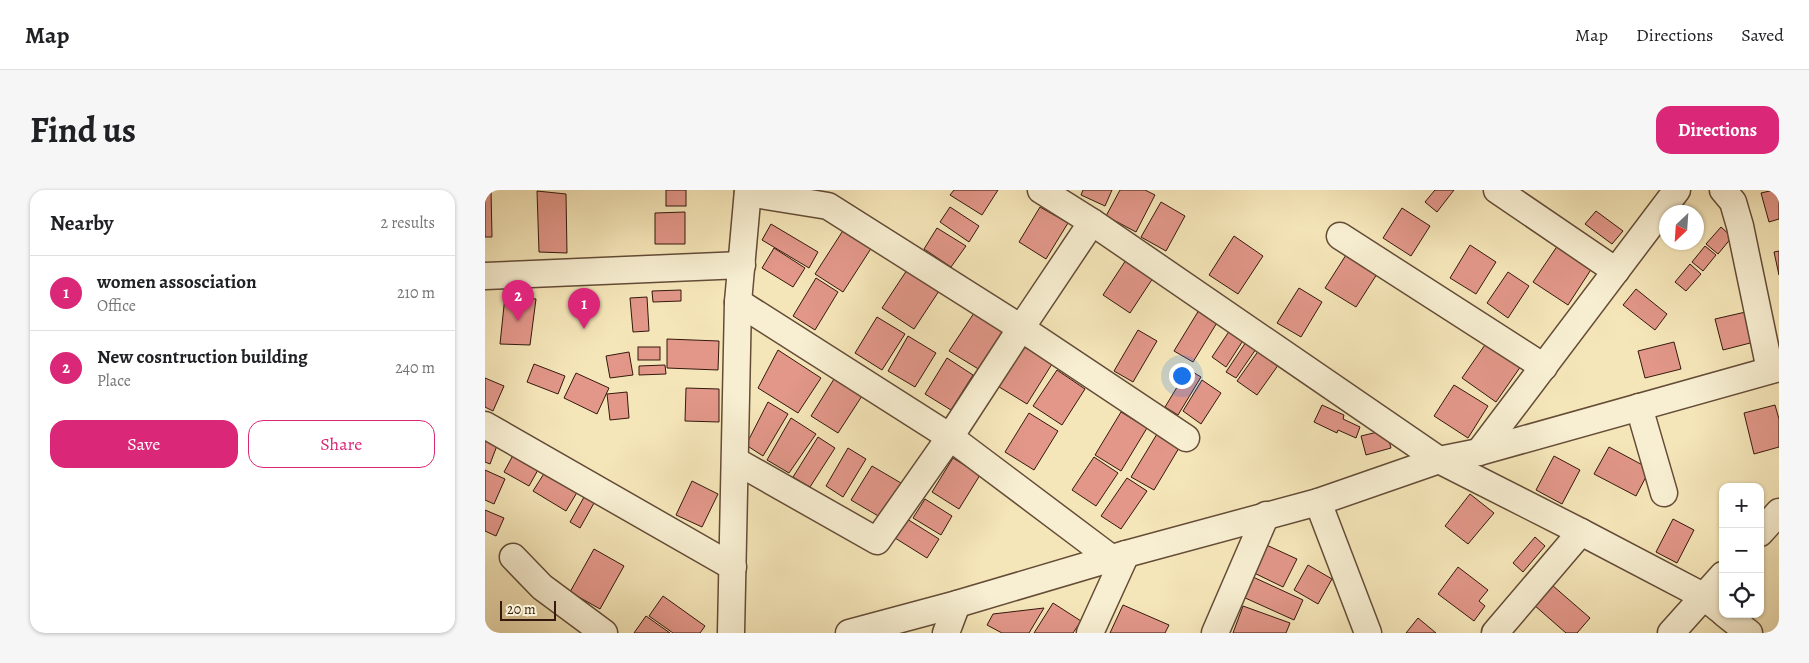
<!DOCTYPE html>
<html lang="en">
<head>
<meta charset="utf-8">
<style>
	:root { --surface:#fff; --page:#f6f6f6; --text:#202124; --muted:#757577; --line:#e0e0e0; --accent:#db2777 }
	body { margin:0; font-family:Alegreya,serif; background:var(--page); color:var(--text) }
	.controls { position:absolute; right:15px; bottom:15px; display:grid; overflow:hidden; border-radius:10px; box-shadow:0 1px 4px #0004 }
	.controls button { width:45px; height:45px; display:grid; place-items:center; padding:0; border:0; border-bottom:1px solid var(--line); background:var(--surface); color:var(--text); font:25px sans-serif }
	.compass { position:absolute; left:1174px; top:15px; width:45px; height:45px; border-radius:50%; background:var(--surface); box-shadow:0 1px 4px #0004; rotate:205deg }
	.scale { position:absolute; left:15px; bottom:12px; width:56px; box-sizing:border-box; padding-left:5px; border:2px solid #34190c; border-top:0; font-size:14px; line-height:18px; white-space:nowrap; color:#34190c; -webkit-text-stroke:4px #f8efd2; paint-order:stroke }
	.you { position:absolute; left:696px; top:185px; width:18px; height:18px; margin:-12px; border:4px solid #fff; border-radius:50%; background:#1a73e8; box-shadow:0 0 0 8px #1a73e833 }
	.badge { display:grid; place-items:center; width:32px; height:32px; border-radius:50%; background:var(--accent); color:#fff; font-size:16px; font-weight:700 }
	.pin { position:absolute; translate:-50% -41px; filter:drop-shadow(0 1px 2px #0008) }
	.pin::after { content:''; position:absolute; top:26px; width:18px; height:15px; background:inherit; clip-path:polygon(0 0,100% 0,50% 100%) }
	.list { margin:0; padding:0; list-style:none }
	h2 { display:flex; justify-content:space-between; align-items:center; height:65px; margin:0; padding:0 20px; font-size:21px }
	h2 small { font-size:16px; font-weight:400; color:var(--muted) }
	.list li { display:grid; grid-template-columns:32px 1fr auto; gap:15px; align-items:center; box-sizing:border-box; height:75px; padding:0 20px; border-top:1px solid var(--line) }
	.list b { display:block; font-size:19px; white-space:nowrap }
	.list p { margin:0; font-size:16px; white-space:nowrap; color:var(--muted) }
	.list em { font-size:16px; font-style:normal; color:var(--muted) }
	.actions { display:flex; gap:10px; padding:15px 20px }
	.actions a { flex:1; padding:11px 0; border:1px solid var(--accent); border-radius:15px; text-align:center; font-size:18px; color:var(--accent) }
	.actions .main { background:var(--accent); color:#fff }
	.icon { flex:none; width:28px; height:28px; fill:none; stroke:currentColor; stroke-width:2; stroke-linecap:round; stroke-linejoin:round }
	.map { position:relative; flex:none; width:1294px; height:443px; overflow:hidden; border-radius:15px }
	header { display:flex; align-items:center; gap:30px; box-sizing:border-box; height:70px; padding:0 25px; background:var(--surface); border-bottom:1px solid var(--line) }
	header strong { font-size:24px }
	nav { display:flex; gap:28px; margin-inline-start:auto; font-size:18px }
	.intro { display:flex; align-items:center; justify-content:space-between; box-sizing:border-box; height:120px; padding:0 30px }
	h1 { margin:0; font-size:35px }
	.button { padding:12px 22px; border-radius:15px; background:var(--accent); color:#fff; font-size:18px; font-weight:700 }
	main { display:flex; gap:30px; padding:0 30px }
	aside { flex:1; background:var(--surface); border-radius:15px; box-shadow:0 1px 4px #0004 }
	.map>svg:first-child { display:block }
	.building { fill:#e29789; stroke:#34190c }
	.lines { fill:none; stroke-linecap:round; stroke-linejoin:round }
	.minor-casing { stroke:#644c37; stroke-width:29 }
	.minor { stroke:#f8efd2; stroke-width:26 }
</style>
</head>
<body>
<header>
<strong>Map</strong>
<nav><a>Map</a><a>Directions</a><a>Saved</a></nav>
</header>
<div class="intro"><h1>Find us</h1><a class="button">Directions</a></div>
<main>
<aside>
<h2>Nearby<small>2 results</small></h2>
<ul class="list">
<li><span class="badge">1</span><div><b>women assosciation</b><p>Office</p></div><em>210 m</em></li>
<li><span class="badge">2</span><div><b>New cosntruction building</b><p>Place</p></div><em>240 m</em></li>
</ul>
<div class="actions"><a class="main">Save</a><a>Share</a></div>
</aside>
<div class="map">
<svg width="1294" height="443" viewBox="0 0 1294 443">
	<rect width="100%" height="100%" fill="#f5e6b9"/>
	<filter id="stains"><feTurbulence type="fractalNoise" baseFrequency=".004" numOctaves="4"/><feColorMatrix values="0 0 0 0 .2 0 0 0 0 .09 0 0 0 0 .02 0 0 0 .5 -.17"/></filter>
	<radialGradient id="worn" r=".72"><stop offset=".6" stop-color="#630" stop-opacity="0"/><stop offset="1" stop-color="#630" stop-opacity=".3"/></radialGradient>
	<g class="building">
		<polygon points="0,0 6,0 7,47 0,47"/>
		<rect x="181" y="0" width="20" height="16"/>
		<polygon points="469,0 513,0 497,25 465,5"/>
		<polygon points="598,0 627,0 620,16 596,5"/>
		<polygon points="635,0 660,0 670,5 651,42 621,26"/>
		<polygon points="950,0 969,0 952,22 940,12"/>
		<polygon points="1289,0 1294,0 1294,29 1284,32 1276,3"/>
		<polygon points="52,1 81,4 82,63 54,62"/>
		<polygon points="676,12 700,26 681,61 656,47"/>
		<polygon points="465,17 494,36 484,52 455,32"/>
		<polygon points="555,17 583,33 561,69 534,52"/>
		<polygon points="917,18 945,36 926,66 898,48"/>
		<polygon points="1111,21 1138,41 1127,54 1100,34"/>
		<polygon points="200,22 200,54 170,54 170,23"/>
		<polygon points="286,34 333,62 324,78 277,50"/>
		<polygon points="1236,37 1247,47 1233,64 1221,54"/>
		<polygon points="452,38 481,56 466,77 439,59"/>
		<polygon points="359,39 387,57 358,102 330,84"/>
		<polygon points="749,46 778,66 753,104 724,85"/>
		<polygon points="985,55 1011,72 991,104 965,88"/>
		<polygon points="1073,55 1107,78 1083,115 1048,92"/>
		<polygon points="1220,56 1231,65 1218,81 1207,72"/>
		<polygon points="289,58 320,78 308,97 277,78"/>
		<polygon points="1294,61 1294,85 1289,62"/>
		<polygon points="861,65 892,84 871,117 840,98"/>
		<polygon points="641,70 668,88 645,123 618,105"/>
		<polygon points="1205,74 1216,84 1201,101 1190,92"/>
		<polygon points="422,80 454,101 429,139 397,118"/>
		<polygon points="1023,82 1044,96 1023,128 1002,113"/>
		<polygon points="331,88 353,102 330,140 308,126"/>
		<polygon points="814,98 837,112 816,147 792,133"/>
		<polygon points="1151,99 1182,124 1170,140 1138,115"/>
		<polygon points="196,100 196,111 168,112 167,101"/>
		<polygon points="20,106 51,109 45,155 15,154"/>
		<polygon points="162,107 164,141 148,142 145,108"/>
		<polygon points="714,120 733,131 708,172 689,161"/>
		<polygon points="1265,121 1273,151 1238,160 1230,129"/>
		<polygon points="489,123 519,142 495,180 464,161"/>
		<polygon points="392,127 420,144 397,180 370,163"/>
		<polygon points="653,140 672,151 648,192 629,181"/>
		<polygon points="745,140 759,149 741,177 727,167"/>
		<polygon points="423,146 451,163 430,197 403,181"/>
		<polygon points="182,149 234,151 233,180 182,178"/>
		<polygon points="761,152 771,159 751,188 741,182"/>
		<polygon points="1002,152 1036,176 1011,212 977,188"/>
		<polygon points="1189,152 1196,179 1160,188 1153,161"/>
		<polygon points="536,155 567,174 542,214 511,195"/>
		<rect x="153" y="157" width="22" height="13"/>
		<polygon points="293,160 336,188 313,223 273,198"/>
		<polygon points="774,160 794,174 772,205 752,191"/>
		<polygon points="144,162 148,185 125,188 121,166"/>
		<polygon points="462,168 488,185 466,220 440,204"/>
		<polygon points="49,174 80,186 73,204 42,192"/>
		<polygon points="180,175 181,184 154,185 154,176"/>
		<polygon points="703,179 716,187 693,225 680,217"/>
		<polygon points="572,180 600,199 577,235 548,216"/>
		<polygon points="91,183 124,198 112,224 79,208"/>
		<polygon points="0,188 19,196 8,221 0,217"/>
		<polygon points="349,189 377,206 353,243 326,226"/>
		<polygon points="717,190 736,203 716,234 698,221"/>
		<polygon points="969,195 1003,216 983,248 949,226"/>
		<polygon points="201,198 234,199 234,232 200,231"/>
		<polygon points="142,202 144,228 125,230 122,204"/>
		<polygon points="283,212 303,224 278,266 261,255"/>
		<polygon points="837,215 859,225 858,229 875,237 871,248 853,240 852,243 829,232"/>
		<polygon points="1290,215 1294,229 1294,257 1269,264 1259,223"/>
		<polygon points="636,222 662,238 636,281 610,265"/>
		<polygon points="544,223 573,241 549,280 520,262"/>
		<polygon points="306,228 331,244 304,283 282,270"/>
		<polygon points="901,240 906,258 881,265 876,246"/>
		<polygon points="672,244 694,258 669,300 646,287"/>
		<polygon points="333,247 350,258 325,297 308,287"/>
		<polygon points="0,248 13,253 5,274 0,272"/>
		<polygon points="33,256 58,271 44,296 19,282"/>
		<polygon points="1124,257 1165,279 1151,306 1109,284"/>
		<polygon points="363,258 381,269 358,307 341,296"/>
		<polygon points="1069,266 1095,280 1077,314 1051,300"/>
		<polygon points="609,267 633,283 611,316 587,300"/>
		<polygon points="468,268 495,285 474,319 447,302"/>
		<polygon points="65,274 97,294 81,321 48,301"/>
		<polygon points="387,276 416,293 395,327 366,310"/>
		<polygon points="0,280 20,289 9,314 0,310"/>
		<polygon points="642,288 662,301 636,339 616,326"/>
		<polygon points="207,291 233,304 217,337 191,325"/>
		<polygon points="103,300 113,306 95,338 85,332"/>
		<polygon points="985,304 1009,323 983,354 960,336"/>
		<polygon points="440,309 467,326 456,345 428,328"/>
		<polygon points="0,320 19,328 11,346 0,341"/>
		<polygon points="422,329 454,349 442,368 410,348"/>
		<polygon points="1188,329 1209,340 1192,373 1171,362"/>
		<polygon points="1050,347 1060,356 1038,382 1028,373"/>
		<polygon points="777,353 812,369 798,397 763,380"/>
		<polygon points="109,359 139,376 115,419 85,402"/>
		<polygon points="823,375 847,389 833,414 809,400"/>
		<polygon points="973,377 1003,400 994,411 1000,416 989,431 953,404"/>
		<polygon points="768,387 818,410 809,430 758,407"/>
		<polygon points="1067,395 1105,428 1092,443 1081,443 1049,415"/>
		<polygon points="178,406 220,436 215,443 188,443 164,426"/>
		<polygon points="568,413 596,431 588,443 549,443"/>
		<polygon points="638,415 684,435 680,443 625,443"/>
		<polygon points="758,416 805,433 801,443 748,443"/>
		<polygon points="559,418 544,443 517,443 502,435 508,424"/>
		<polygon points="161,426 185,443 149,443"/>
		<polygon points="933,428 951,443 921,443"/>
	</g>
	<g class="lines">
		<defs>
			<g id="minor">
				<polyline points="556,0 607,32 954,270 1096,342 1218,406 1238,422"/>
				<polyline points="1012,0 1131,81"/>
				<polyline points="1238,0 1248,12 1255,36 1285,180"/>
				<polyline points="607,32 536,138 701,248"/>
				<polyline points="855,46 1059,177"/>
				<polyline points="0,86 257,75"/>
				<polyline points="253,112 465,247 626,368"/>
				<polyline points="1154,217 1179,303"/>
				<polyline points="0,235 248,377"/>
				<polyline points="994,262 1192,0"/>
				<polyline points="251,271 392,351 465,247 536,138 343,16 263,3"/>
				<polyline points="833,312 883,443"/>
				<polyline points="1275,343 1294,322"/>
				<polyline points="28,367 57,397 119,443"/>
				<polyline points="1240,424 1264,443"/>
				<polyline points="246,443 253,112 263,0"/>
				<polyline points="364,443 472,414 641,364 833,312 954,270 994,262 1294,178"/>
				<polyline points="461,443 472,414"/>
				<polyline points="605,443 641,364"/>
				<polyline points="730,443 781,325"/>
				<polyline points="1010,443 1096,342"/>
				<polyline points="1186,443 1238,385"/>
			</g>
		</defs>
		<use href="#minor" class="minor-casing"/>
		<use href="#minor" class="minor"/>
	</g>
	<rect width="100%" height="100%" filter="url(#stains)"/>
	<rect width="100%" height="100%" fill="url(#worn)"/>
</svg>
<div class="controls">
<button>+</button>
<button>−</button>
<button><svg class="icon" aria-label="locate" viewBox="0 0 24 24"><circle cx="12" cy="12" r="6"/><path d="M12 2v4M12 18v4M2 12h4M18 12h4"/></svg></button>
</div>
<svg class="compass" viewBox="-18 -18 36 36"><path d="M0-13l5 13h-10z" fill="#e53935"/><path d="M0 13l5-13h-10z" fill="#757577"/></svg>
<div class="scale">20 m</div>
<div class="you"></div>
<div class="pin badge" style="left:99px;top:139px">1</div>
<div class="pin badge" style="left:33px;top:131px">2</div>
</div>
</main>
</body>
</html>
